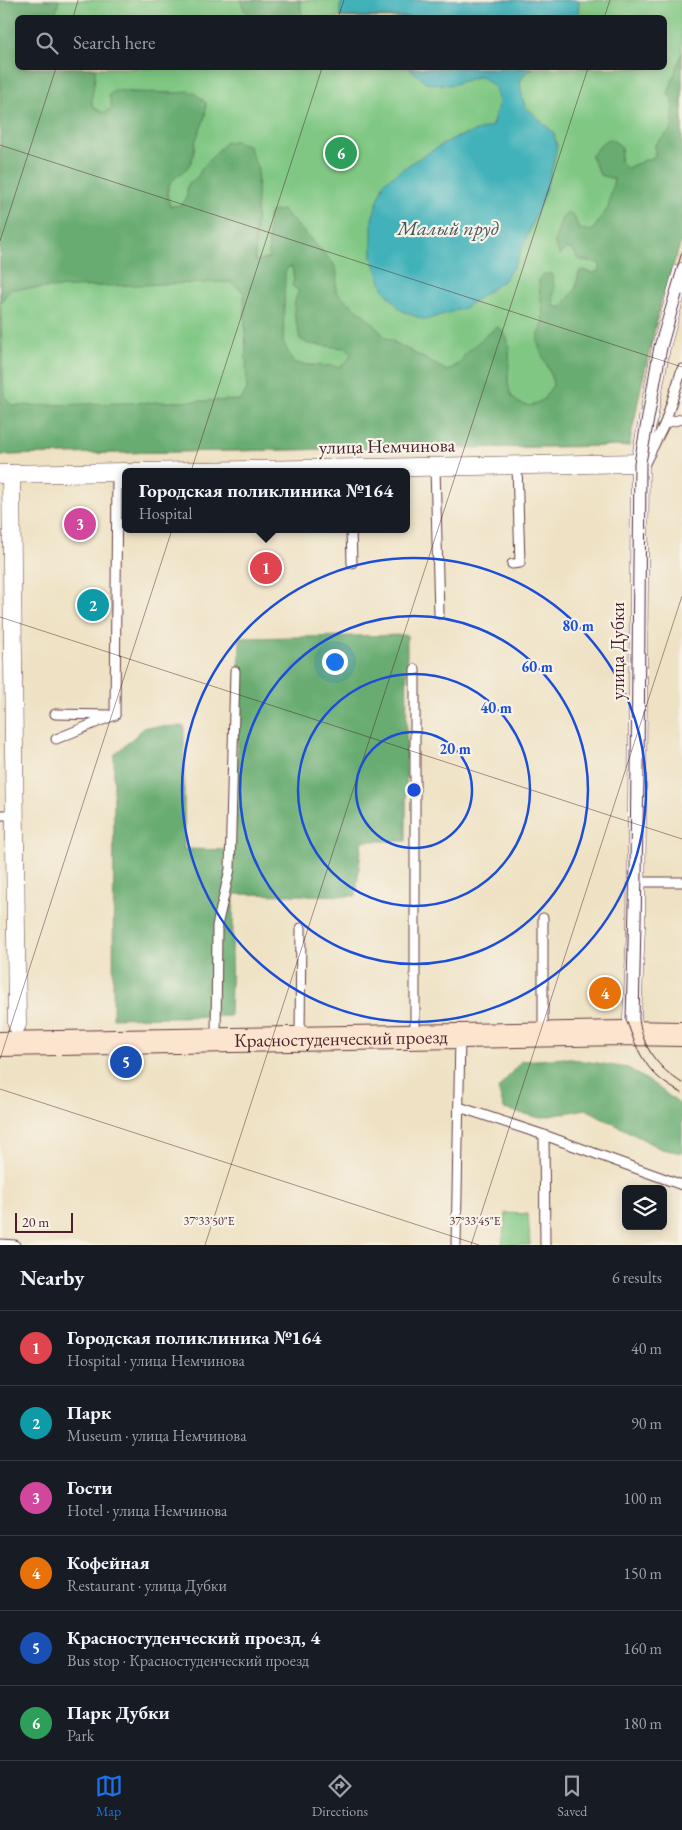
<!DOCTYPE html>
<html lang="en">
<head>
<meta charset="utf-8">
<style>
	:root { --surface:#171b24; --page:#242831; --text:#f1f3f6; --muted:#9ea1a6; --line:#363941; --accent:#1a73e8 }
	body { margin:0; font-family:"EB Garamond",serif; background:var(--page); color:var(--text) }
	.controls { position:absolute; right:15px; bottom:15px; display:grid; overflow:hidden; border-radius:8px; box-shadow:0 2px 12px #0003 }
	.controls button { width:45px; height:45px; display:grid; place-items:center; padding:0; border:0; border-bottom:1px solid var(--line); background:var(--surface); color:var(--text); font:25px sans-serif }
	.scale { position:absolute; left:15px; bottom:12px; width:58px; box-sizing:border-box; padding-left:5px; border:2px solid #4a1f2b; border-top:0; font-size:14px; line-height:18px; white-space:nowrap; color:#4a1f2b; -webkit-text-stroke:4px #f7f3e8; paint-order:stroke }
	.you { position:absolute; left:334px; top:661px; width:18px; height:18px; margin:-12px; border:4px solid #fff; border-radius:50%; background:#1a73e8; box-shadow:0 0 0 8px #1a73e833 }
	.badge { display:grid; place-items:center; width:32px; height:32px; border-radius:50%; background:var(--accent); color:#fff; font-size:16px; font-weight:700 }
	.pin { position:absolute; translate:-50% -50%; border:2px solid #fff; box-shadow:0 1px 5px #0006 }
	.popup { position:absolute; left:122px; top:468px; width:288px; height:65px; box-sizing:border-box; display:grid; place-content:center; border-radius:8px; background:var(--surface); filter:drop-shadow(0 1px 4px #0005); font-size:16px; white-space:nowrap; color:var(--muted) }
	.popup b { font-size:19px; color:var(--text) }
	.popup::after { content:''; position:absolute; left:50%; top:100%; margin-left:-10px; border:10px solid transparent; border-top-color:var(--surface) }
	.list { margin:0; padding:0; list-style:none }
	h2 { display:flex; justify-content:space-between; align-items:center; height:65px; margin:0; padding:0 20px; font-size:21px }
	h2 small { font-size:16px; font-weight:400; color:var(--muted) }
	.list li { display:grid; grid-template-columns:32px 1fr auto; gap:15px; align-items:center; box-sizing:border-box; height:75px; padding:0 20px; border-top:1px solid var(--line) }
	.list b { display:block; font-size:19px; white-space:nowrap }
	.list p { margin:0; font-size:16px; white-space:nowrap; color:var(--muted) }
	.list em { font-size:16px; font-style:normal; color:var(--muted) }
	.icon { flex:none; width:28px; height:28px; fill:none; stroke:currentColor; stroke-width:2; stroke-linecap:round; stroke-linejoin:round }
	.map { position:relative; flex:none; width:682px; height:1245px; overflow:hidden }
	.search { position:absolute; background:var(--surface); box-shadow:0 2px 12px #0003; left:15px; right:15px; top:15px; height:55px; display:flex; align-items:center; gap:12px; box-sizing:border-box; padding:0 18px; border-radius:8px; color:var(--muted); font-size:19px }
	.sheet { height:515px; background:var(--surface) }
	nav { display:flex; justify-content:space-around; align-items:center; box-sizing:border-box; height:70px; border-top:1px solid var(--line); background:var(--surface); font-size:14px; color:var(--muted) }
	nav a { display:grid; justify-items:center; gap:2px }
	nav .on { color:var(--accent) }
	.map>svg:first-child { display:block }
	.green { fill:#7fc783; stroke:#647357; fill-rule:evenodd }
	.forest { fill:#67ac71; stroke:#58664e; fill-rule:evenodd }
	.water { fill:#42b2ba; stroke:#466872 }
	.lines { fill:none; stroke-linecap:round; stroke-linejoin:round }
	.lane-casing { stroke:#633c42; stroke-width:11 }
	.street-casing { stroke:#633c42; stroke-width:19 }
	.secondary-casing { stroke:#633c42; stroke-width:26 }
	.lane { stroke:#fff; stroke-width:9 }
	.street { stroke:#fff; stroke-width:18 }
	.secondary { stroke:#fce5cf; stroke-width:24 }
	.tram { stroke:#4a1f2b; stroke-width:1 }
	.ticks { fill:none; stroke:#4a1f2b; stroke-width:1; stroke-opacity:0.45 }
	.ring { fill:none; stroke:#1d4ed8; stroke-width:2.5 }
	.labels { text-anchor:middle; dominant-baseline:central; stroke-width:4.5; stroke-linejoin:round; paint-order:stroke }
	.street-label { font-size:19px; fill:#4a1f2b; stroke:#f7f3e8 }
	.water-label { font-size:20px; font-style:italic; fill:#47525d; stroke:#f7f3e8 }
	.ticks-label { font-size:12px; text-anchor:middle; fill:#4a1f2b; stroke:#f7f3e8; stroke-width:4.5; stroke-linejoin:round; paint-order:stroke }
	.centre { fill:#1d4ed8; stroke:#f7f3e8; stroke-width:2.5 }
	.ring-label { font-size:15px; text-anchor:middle; font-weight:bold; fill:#1d4ed8; stroke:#f7f3e8; stroke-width:4.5; stroke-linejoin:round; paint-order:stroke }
</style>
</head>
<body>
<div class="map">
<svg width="682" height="1245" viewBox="0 0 682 1245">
	<rect width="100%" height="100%" fill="#f7f3e8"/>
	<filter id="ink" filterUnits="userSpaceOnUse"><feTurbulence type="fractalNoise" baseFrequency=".02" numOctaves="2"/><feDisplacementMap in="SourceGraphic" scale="10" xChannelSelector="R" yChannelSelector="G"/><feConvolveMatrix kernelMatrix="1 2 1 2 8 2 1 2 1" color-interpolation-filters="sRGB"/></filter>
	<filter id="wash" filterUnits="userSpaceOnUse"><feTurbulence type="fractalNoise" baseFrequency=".0096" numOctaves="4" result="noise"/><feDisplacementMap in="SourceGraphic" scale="20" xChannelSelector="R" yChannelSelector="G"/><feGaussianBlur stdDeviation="1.12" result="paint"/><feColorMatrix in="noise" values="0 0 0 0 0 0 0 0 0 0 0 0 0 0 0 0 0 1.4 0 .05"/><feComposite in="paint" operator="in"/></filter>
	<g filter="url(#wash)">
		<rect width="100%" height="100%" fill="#efe2c4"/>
		<g class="green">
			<path d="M0 0H682V239L662 298 641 387 629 446 340 449 0 455ZM18 18H664V68H18Z"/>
			<polygon points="506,1213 528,1214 530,1245 502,1245"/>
		</g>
		<g class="forest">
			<path d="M0 0H59L55 17 18 18V68H95C96 81 91 93 92 106L103 113 112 108 109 95 116 90 133 92 180 93 188 91 195 93 206 103C206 123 201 124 196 140 194 148 194 157 190 164 179 181 161 177 170 206L182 205 187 196V186L198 176 202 168 226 142 235 141 248 145 258 169 255 261 269 258 268 216 271 212 283 210 333 263 337 272 336 292 369 319 385 337 447 371 460 363 466 353 495 328 498 327C524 346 494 387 519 403 522 404 527 405 530 406L543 400 553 385C551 370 542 358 538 344 536 336 541 333 542 326 545 310 538 294 539 279L543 274H551C557 288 552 293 554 306L561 308 575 290 579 273 581 270 594 273 600 270V264C592 260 585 263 577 258 575 251 572 250 566 248L560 255 554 242 562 218 567 213 574 216 579 229 592 231 608 208 614 179 600 175 591 156 602 143 608 139 614 141 622 147 620 161 627 168 645 160H651L655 155V144L669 132 673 125V101L668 94 682 52V239L662 298 641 387 629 446 340 449 0 455V305L4 396 12 406 241 400 247 389 244 292 230 282 11 289 0 303V209L2 207 0 197ZM288 267H292L294 279 292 286 299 291C289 310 297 320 300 339L308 344 345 348 351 354 348 360 340 367C324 364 307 367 293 362L283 342 285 272Z"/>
			<polygon points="240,0 300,0 302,17 251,17 244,9"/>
			<polygon points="407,635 406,841 362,841 356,896 234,894 230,1016 113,1018 114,755 145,727 184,726 184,849 235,850 240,638"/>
			<polygon points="565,1058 628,1068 655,1085 682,1106 682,1153 661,1149 586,1109 540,1118 504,1109 498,1089 521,1061"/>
		</g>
		<g class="water">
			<polygon points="342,0 579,0 578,17 341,17 340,8"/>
			<polygon points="409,68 533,68 525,73 520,82 522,97 525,106 554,133 557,146 552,169 543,197 516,263 503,281 464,308 425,320 402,311 384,290 372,257 372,219 384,182 416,160 452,139 492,126 499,102 495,87 480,76 451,85 427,83"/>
		</g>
	</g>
	<g filter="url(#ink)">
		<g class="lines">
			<defs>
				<g id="lane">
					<polyline points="665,423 682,419"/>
					<polyline points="645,463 665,423 682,369"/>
					<polyline points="435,467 439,614"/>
					<polyline points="351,529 352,563"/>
					<polyline points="512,564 520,563 517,465"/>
					<polyline points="415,669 415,1035"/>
					<polyline points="55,714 109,715"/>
					<polyline points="115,715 117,472"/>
					<polyline points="56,739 115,715"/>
					<polyline points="0,815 15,815"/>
					<polyline points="636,882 682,882"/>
					<polyline points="543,918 543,1033"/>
					<polyline points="300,1038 301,928"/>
					<polyline points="216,1040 217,926 230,869 235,671"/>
					<polyline points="459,1107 544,1135 682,1185"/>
					<polyline points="544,1135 545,1245"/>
					<polyline points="0,1244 15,1245"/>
					<polyline points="456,1245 460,1037"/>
				</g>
				<g id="street">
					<polyline points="135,472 640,463"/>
					<polyline points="0,474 126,472"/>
					<polyline points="11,474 17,1025"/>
					<polyline points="636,1033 632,1019 636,927 640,463 661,347 682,272"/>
				</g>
				<g id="secondary">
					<path id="s1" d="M0 1044 624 1033 682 1034"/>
				</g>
			</defs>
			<use href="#lane" class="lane-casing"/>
			<use href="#street" class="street-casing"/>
			<use href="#secondary" class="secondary-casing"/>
			<use href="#lane" class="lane"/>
			<use href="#street" class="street"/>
			<use href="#secondary" class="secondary"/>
			<g class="tram">
				<path d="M682 252 654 346 634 463 630 867 626 1019C638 1053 647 1076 682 1093"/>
				<path d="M682 295 667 348 646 463 644 776 639 1019C643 1048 657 1067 682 1083"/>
			</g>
		</g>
	</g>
	<path class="ticks" d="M73 18 78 0M338 18 344 0M604 18 610 0M0 145 682 367M0 241 56 68M0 617 682 839M0 1059 322 68M0 1089 479 1245M205 1245 588 68M471 1245 682 596"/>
	<g class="ring">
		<circle cx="414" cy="790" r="58"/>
		<circle cx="414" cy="790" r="116"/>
		<circle cx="414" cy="790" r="174"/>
		<circle cx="414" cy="790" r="232"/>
	</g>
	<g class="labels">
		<g class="street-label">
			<text transform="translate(387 446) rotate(-1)">улица Немчинова</text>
			<text transform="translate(617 651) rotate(-90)">улица Дубки</text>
			<text stroke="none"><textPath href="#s1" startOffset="341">Красностуденческий проезд</textPath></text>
		</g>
		<g class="water-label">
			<text x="448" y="228">Малый пруд</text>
		</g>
	</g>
	<g class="ticks-label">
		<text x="209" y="1225">37°33'50"E</text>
		<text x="475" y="1225">37°33'45"E</text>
	</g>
	<circle cx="414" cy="790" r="8" class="centre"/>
	<g class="ring-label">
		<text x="578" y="631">80 m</text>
		<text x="537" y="672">60 m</text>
		<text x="496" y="713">40 m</text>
		<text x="455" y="754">20 m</text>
	</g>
</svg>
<div class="controls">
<button><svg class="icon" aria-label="layers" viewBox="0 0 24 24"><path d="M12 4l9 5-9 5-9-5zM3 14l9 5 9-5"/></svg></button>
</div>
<div class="scale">20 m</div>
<div class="you"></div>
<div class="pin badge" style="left:266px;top:568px;background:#e0444e">1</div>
<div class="popup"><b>Городская поликлиника №164</b>Hospital</div>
<div class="pin badge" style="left:93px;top:605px;background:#0f9aa8">2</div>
<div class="pin badge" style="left:80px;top:524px;background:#d1479c">3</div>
<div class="pin badge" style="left:605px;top:993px;background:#e8710a">4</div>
<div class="pin badge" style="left:126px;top:1062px;background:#1a4fb4">5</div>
<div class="pin badge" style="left:341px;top:153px;background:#2e9e5b">6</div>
<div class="search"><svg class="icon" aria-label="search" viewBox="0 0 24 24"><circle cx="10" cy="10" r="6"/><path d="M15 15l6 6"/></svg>Search here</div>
</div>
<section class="sheet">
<h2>Nearby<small>6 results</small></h2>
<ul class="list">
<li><span class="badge" style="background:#e0444e">1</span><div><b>Городская поликлиника №164</b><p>Hospital · улица Немчинова</p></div><em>40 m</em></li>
<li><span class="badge" style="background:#0f9aa8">2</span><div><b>Парк</b><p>Museum · улица Немчинова</p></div><em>90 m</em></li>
<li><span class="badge" style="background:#d1479c">3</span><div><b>Гости</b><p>Hotel · улица Немчинова</p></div><em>100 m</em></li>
<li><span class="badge" style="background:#e8710a">4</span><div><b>Кофейная</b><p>Restaurant · улица Дубки</p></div><em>150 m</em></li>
<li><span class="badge" style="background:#1a4fb4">5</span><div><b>Красностуденческий проезд, 4</b><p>Bus stop · Красностуденческий проезд</p></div><em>160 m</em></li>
<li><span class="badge" style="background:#2e9e5b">6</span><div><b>Парк Дубки</b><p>Park</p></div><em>180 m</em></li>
</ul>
</section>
<nav>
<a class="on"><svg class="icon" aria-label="map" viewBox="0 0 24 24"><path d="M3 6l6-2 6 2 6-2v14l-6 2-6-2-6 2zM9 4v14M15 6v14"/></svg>Map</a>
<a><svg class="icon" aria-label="directions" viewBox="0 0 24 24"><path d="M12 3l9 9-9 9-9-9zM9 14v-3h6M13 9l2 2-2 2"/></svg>Directions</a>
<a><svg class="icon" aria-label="saved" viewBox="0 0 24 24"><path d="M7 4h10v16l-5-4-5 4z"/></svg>Saved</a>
</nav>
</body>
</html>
